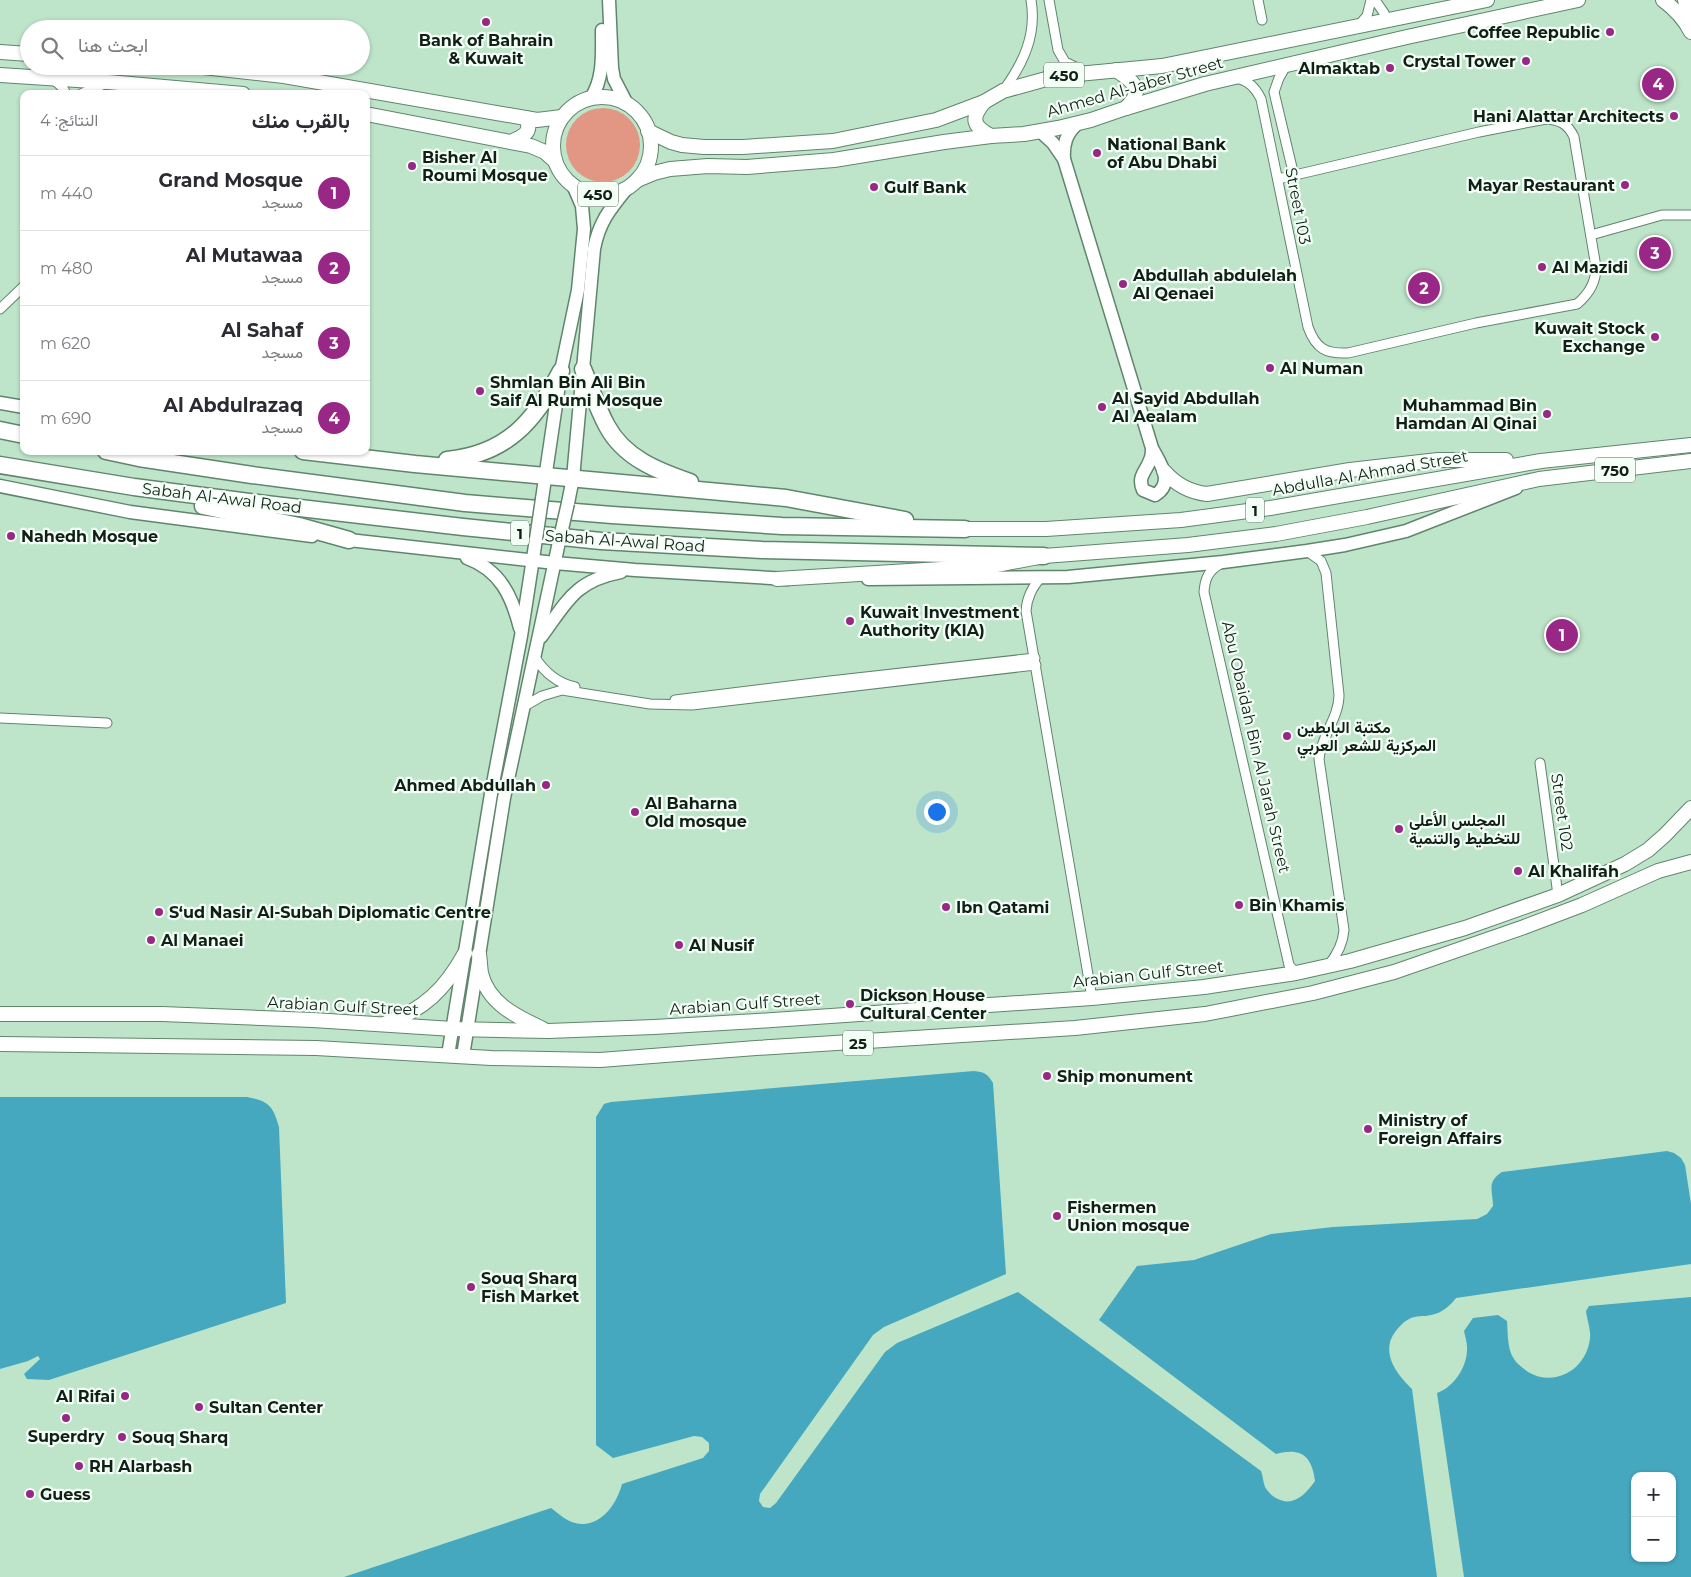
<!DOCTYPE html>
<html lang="ar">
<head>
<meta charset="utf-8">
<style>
	:root { --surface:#fff; --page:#f2f2f3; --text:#2b2b33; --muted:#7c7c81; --line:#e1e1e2; --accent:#982786 }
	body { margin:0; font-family:Montserrat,Vazirmatn,sans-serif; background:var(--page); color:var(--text); direction:rtl }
	.controls { position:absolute; right:15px; bottom:15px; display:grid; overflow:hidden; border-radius:10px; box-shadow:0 1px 4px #0004 }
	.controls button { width:45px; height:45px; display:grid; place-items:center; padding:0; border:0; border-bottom:1px solid var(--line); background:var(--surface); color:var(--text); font:25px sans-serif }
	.you { position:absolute; left:936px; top:811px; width:18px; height:18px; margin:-12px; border:4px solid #fff; border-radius:50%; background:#1a73e8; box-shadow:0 0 0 8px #1a73e833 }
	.badge { display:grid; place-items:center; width:32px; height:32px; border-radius:50%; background:var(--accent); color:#fff; font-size:16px; font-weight:700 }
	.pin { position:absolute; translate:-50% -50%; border:2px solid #fff; box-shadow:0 1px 5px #0006 }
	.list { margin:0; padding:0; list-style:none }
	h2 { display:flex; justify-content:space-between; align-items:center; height:65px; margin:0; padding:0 20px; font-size:21px }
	h2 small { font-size:16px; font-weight:400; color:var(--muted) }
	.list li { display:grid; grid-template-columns:32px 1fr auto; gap:15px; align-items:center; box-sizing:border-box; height:75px; padding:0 20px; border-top:1px solid var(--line) }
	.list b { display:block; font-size:19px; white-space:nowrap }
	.list p { margin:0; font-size:16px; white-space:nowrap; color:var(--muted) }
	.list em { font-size:16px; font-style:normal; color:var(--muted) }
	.icon { flex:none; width:28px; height:28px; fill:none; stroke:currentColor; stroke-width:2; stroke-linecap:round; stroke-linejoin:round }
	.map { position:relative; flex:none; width:1691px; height:1577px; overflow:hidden; direction:ltr }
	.search { position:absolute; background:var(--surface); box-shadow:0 1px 4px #0004; left:20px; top:20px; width:350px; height:55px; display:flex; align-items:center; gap:12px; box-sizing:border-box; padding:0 18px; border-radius:28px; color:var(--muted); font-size:19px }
	.panel { position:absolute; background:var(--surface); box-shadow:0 1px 4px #0004; left:20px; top:90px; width:350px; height:365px; border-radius:10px; direction:rtl }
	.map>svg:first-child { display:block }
	.green { fill:#e19784 }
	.water { fill:#45a8bf; fill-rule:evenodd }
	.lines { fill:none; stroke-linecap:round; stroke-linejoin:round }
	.street-casing { stroke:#60856c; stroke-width:11 }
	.secondary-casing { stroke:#60856c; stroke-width:15 }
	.primary-casing { stroke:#60856c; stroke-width:16 }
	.highway-casing { stroke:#60856c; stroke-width:19 }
	.street { stroke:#fff; stroke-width:9 }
	.secondary { stroke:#fff; stroke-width:12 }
	.primary { stroke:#fff; stroke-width:14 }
	.highway { stroke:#fff; stroke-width:16 }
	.secondary-bridge-casing { stroke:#60856c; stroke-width:15; stroke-linecap:butt }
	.secondary-bridge { stroke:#fff; stroke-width:12 }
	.poi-dot { fill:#982786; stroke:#f3fef6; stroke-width:2 }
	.labels { text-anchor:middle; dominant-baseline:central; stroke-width:4.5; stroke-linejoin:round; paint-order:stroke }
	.shield { fill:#f3fef6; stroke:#556359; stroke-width:1 }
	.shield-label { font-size:15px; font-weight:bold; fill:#112016 }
	.poi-label { font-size:16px; font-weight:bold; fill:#112016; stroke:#f3fef6; text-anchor:start }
	.street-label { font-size:16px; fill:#112016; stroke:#f3fef6 }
</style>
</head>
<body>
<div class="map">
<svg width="1691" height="1577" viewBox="0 0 1691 1577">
	<rect width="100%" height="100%" fill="#bee5ca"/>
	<circle class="green" cx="603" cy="145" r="37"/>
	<g class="water">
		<path d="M974 1071C984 1072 988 1074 993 1083L1006 1274 884 1327 873 1335 760 1494 759 1501 763 1507 770 1508 776 1503 885 1352 897 1343 1018 1292 1261 1471C1263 1476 1263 1482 1265 1487 1268 1492 1272 1496 1276 1498 1293 1508 1306 1494 1315 1481 1312 1456 1301 1447 1276 1454L1099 1320 1137 1266 1194 1260 1271 1234 1333 1227 1477 1219 1487 1214 1493 1206C1493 1191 1486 1182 1502 1172L1667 1151 1674 1153 1681 1158 1685 1165 1691 1204V1264L1456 1298C1450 1306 1442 1313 1431 1315 1424 1317 1416 1315 1409 1319 1403 1322 1399 1327 1395 1332 1380 1353 1397 1374 1412 1389L1437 1577H344L551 1508C558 1513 566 1521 575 1523 600 1529 617 1504 622 1484L703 1458 709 1451V1443L702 1437 694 1436 613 1458 596 1445V1117L604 1104 611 1102Z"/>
		<path d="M0 1097H247C268 1101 273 1105 279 1127L286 1303 49 1380 27 1379 24 1374 40 1359 38 1356 28 1361 0 1369Z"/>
		<path d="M1691 1297V1577H1464L1437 1393C1454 1387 1468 1366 1467 1347 1467 1342 1465 1336 1464 1331L1473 1318 1498 1315 1507 1321C1508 1333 1507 1349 1514 1359 1517 1364 1523 1368 1528 1372 1555 1388 1587 1369 1590 1338 1591 1330 1587 1320 1586 1311L1589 1306ZM1635 1476H1672V1558H1635Z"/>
	</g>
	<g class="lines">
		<defs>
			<g id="street">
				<polyline points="1049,0 1058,50 1065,62 1086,72"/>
				<polyline points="1258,0 1262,20"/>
				<polyline points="1375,0 1384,13 1386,20"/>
				<polyline points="1358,26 1367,16 1371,0"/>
				<polyline points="1287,64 1279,78 1274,92 1294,176"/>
				<path d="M1235 78C1248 80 1255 87 1261 99L1308 327C1316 349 1326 354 1348 353L1476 323 1577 304C1589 294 1596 283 1596 267L1574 137C1568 124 1560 120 1546 119L1479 132 1278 179"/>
				<polyline points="53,79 63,88 66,94"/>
				<path d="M1003 91C1023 64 1037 35 1031 0"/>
				<polyline points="81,94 104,84"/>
				<polyline points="1591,235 1662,215 1691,215"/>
				<polyline points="0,309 24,286"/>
				<path d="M1307 551 1321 561 1326 573 1339 695C1339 718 1321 736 1319 759L1344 930C1343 944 1337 955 1328 966"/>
				<path d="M1220 564C1208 571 1205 579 1204 592L1289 965 1296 973"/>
				<path d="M1041 577C1032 588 1027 597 1026 611L1092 998"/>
				<path d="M534 656C544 672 556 683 575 687"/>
				<polyline points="675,700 830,681 1035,658"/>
				<polyline points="523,707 542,696 562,690 650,704 692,705 1036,665"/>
				<polyline points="0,718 107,723"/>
				<polyline points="1540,763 1558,895"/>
			</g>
			<g id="secondary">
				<polyline points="609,0 612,68 614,79 627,104"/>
				<path d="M591 98C604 78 602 54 602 30"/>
				<path d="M1077 124C1066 134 1063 144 1064 159L1152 448C1160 463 1175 483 1155 495L1143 490C1137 476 1146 472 1150 460 1152 456 1152 452 1152 448"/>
				<polyline points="1040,131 1053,143 1064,159"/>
				<polyline points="0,403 24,407"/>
				<polyline points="0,486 130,512 312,536"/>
				<polyline points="542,499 561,371 578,290 584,229 582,206 573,185"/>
				<path d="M568 503 573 478 594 249C599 222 610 209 627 188"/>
				<polyline points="340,539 555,563 635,570 788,579"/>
				<path d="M467 558C500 570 512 596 520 628"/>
				<polyline points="868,579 1068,577 1223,562 1307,551 1345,545 1406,531 1516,488"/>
				<path d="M541 637C567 602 574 581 621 572"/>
				<polyline points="448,1055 491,794 521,636 536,539"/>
				<polyline points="463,1056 504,798 559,542"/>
			</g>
			<g id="primary">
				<path d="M1663 0C1675 9 1684 18 1691 32"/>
				<polyline points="1685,0 1691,25"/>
				<polyline points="0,52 29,54"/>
				<polyline points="194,66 284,76 537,120 562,117"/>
				<path d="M1116 70C1134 82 1145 89 1126 108"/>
				<polyline points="0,75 108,82 243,94"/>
				<circle cx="602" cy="146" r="49"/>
				<path d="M984 102C971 118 972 126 991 136"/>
				<polyline points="366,114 531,146 545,152 555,161"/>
				<polyline points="648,131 671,142 682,145 704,147 743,147 833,141 936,120 984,102 1003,91 1057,76 1162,66 1487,0"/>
				<path d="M511 142C523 136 533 133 526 118"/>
				<polyline points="637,180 654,173 670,169 708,166 747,167 834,160 944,142 991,136 1024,134 1058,128 1091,120 1126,108 1205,84 1407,37 1578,0"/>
				<path d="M1164 471C1176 485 1189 492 1207 494L1350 470 1438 460H1506"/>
				<polyline points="965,529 1046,529 1181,520 1270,508 1541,461 1691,445"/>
				<polyline points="777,579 991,566 1044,556 1188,545 1276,534 1367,517 1539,479 1691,461"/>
				<path d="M479 954C480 960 480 967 481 973 488 1004 518 1017 543 1029"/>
				<polyline points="0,1014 162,1014 313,1020 453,1029 548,1031 654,1027 757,1021 1092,998 1204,987 1296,973 1350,961 1465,928 1558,895 1625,864 1648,850 1665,835 1691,808"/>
				<path d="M386 1023C424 1010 446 988 465 953"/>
				<polyline points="0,1044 316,1048 491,1058 600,1060 756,1048 1075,1028 1205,1014 1313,993 1394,972 1524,927 1582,905 1658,871 1691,862"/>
			</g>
			<g id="highway">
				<path d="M583 369C591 388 597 408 607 426 624 458 658 471 690 482"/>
				<polyline points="0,430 24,435"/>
				<polyline points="106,451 139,458 252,475 465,503 612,515 782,526 965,529"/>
				<polyline points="303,451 415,464 786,498 905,520"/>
				<path d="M447 460C507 454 535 421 561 371"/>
				<polyline points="0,465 134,487 249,502 463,527 601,541 762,550 1044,556"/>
				<polyline points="203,506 299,526 349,540"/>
			</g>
		</defs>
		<use href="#street" class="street-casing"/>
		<use href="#secondary" class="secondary-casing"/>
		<use href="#primary" class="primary-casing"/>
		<use href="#highway" class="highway-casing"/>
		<use href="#street" class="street"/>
		<use href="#secondary" class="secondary"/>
		<use href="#primary" class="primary"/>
		<use href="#highway" class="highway"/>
		<defs>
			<g id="secondary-bridge">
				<polyline points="536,539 542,499"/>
				<polyline points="559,542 568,503"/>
			</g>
		</defs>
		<use href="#secondary-bridge" class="secondary-bridge-casing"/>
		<use href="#secondary-bridge" class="secondary-bridge"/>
	</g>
	<g class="poi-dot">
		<circle cx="486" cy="22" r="5"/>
		<circle cx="1610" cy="32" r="5"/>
		<circle cx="1526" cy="61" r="5"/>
		<circle cx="1390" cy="68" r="5"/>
		<circle cx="1674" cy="116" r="5"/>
		<circle cx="1097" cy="153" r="5"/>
		<circle cx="412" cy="166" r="5"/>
		<circle cx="1625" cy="185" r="5"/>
		<circle cx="874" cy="187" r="5"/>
		<circle cx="1542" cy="267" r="5"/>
		<circle cx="1123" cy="284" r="5"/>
		<circle cx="1655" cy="337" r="5"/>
		<circle cx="1270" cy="368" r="5"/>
		<circle cx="480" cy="391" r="5"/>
		<circle cx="1102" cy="407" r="5"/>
		<circle cx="1547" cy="414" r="5"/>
		<circle cx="11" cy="536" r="5"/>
		<circle cx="850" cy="621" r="5"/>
		<circle cx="1287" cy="736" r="5"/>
		<circle cx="546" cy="785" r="5"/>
		<circle cx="635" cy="812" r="5"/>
		<circle cx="1399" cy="829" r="5"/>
		<circle cx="1518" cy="871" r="5"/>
		<circle cx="1239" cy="905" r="5"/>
		<circle cx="946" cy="907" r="5"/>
		<circle cx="159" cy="912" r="5"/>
		<circle cx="151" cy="940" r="5"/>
		<circle cx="679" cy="945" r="5"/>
		<circle cx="850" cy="1004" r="5"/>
		<circle cx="1047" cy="1076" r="5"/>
		<circle cx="1368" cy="1129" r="5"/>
		<circle cx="1057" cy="1216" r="5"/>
		<circle cx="471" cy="1287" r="5"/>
		<circle cx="125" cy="1396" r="5"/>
		<circle cx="199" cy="1407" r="5"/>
		<circle cx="66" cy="1418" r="5"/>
		<circle cx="122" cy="1437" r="5"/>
		<circle cx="79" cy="1466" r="5"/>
		<circle cx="30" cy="1494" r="5"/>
	</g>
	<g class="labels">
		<g class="shield">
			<rect x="1044" y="62.5" width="40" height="25" rx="4"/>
			<rect x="578" y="181.5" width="40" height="25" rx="4"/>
			<rect x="1595" y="457.5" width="40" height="25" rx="4"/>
			<rect x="1246" y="497.5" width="18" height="25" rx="4"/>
			<rect x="511" y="520.5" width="18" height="25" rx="4"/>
			<rect x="843" y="1030.5" width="30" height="25" rx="4"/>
		</g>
		<g class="shield-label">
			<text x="1064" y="75">450</text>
			<text x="598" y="194">450</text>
			<text x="1615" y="470">750</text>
			<text x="1255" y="510">1</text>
			<text x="520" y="533">1</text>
			<text x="858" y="1043">25</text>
		</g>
		<g class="poi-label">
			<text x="1600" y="32" text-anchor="end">Coffee Republic</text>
			<text x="486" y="40" text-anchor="middle">Bank of Bahrain<tspan x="486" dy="18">&amp; Kuwait</tspan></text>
			<text x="1516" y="61" text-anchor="end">Crystal Tower</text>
			<text x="1380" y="68" text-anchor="end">Almaktab</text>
			<text x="1664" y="116" text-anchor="end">Hani Alattar Architects</text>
			<text x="1107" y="144">National Bank<tspan x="1107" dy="18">of Abu Dhabi</tspan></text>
			<text x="422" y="157">Bisher Al<tspan x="422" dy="18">Roumi Mosque</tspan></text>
			<text x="1615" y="185" text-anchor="end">Mayar Restaurant</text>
			<text x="884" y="187">Gulf Bank</text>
			<text x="1552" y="267">Al Mazidi</text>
			<text x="1133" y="275">Abdullah abdulelah<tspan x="1133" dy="18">Al Qenaei</tspan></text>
			<text x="1645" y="328" text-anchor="end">Kuwait Stock<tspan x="1645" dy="18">Exchange</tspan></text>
			<text x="1280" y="368">Al Numan</text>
			<text x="490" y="382">Shmlan Bin Ali Bin<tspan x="490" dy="18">Saif Al Rumi Mosque</tspan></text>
			<text x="1112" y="398">Al Sayid Abdullah<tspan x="1112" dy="18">Al Aealam</tspan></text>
			<text x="1537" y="405" text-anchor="end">Muhammad Bin<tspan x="1537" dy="18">Hamdan Al Qinai</tspan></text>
			<text x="21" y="536">Nahedh Mosque</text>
			<text x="860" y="612">Kuwait Investment<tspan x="860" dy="18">Authority (KIA)</tspan></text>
			<text x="1297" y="727">مكتبة البابطين<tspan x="1297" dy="18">المركزية للشعر العربي</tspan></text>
			<text x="536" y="785" text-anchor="end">Ahmed Abdullah</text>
			<text x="645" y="803">Al Baharna<tspan x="645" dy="18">Old mosque</tspan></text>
			<text x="1409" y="820">المجلس الأعلى<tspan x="1409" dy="18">للتخطيط والتنمية</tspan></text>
			<text x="1528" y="871">Al Khalifah</text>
			<text x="1249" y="905">Bin Khamis</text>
			<text x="956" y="907">Ibn Qatami</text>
			<text x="169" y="912">S‘ud Nasir Al-Subah Diplomatic Centre</text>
			<text x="161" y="940">Al Manaei</text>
			<text x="689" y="945">Al Nusif</text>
			<text x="860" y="995">Dickson House<tspan x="860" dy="18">Cultural Center</tspan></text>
			<text x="1057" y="1076">Ship monument</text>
			<text x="1378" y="1120">Ministry of<tspan x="1378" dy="18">Foreign Affairs</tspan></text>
			<text x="1067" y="1207">Fishermen<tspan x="1067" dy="18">Union mosque</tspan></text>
			<text x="481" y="1278">Souq Sharq<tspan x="481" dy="18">Fish Market</tspan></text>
			<text x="115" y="1396" text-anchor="end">Al Rifai</text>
			<text x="209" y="1407">Sultan Center</text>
			<text x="66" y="1436" text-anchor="middle">Superdry</text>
			<text x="132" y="1437">Souq Sharq</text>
			<text x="89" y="1466">RH Alarbash</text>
			<text x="40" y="1494">Guess</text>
		</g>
		<g class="street-label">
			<text transform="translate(1135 87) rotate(-16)">Ahmed Al-Jaber Street</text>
			<text transform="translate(1298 206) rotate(79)">Street 103</text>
			<text transform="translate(1370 473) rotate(-10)">Abdulla Al Ahmad Street</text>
			<text transform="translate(222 498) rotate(7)">Sabah Al-Awal Road</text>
			<text transform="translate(625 541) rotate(4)">Sabah Al-Awal Road</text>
			<text transform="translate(1256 747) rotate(77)">Abu Obaidah Bin Al Jarah Street</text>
			<text transform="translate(1562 812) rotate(82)">Street 102</text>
			<text transform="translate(1148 974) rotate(-6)">Arabian Gulf Street</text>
			<text transform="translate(745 1004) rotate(-4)">Arabian Gulf Street</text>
			<text transform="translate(343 1006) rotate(3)">Arabian Gulf Street</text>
		</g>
	</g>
</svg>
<div class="controls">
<button>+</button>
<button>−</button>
</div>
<div class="you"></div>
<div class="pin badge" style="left:1562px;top:635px">1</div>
<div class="pin badge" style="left:1424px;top:288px">2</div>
<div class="pin badge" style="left:1655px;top:253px">3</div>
<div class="pin badge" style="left:1658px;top:84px">4</div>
<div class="search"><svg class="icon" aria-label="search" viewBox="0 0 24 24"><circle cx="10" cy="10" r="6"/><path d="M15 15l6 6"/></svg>ابحث هنا</div>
<section class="panel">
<h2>بالقرب منك<small>النتائج: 4</small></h2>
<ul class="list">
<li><span class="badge">1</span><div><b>Grand Mosque</b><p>مسجد</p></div><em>440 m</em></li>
<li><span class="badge">2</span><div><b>Al Mutawaa</b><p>مسجد</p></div><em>480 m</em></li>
<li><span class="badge">3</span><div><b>Al Sahaf</b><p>مسجد</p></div><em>620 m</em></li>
<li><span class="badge">4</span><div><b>Al Abdulrazaq</b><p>مسجد</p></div><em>690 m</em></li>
</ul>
</section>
</div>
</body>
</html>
